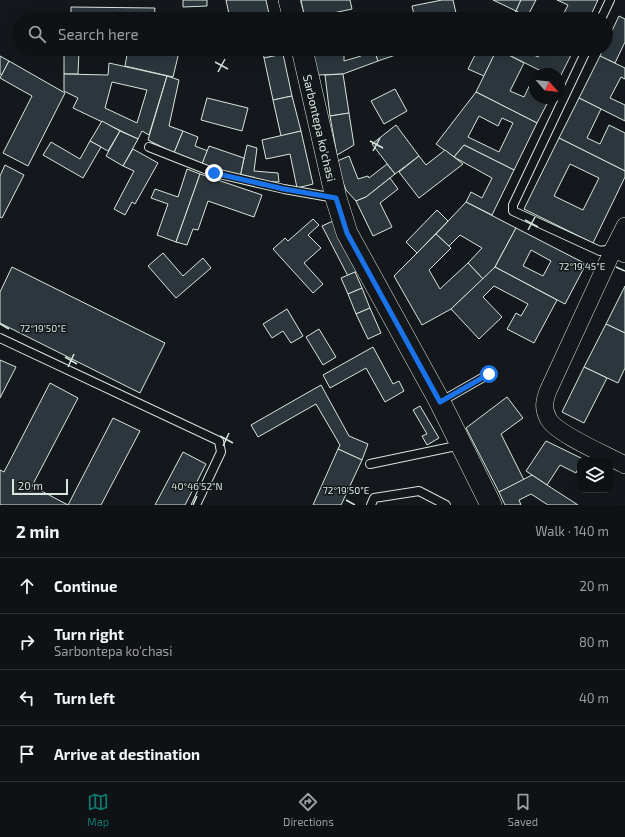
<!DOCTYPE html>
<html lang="en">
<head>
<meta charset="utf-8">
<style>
	:root { --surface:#0f1215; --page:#1d2022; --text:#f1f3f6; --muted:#9b9ea0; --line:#2f3234; --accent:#0f766e }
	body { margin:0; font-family:"Exo 2",sans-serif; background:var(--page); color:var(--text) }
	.controls { position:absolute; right:12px; bottom:12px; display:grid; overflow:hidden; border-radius:8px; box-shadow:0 4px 16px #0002 }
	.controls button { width:36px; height:36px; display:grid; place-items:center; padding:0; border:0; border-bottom:1px solid var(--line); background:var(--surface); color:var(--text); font:20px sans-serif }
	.compass { position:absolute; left:529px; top:68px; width:36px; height:36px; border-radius:50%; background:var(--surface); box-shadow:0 4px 16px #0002; rotate:117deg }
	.scale { position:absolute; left:12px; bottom:10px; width:56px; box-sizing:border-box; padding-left:4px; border:2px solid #d8e6dc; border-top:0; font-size:11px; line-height:14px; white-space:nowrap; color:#d8e6dc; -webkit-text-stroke:3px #14181c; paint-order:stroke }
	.stop { position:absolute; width:12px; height:12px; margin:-9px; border:3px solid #1a73e8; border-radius:50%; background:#fff }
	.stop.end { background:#1a73e8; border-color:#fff; box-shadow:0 1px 4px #0008 }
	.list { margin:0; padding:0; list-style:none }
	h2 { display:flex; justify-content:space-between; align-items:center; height:52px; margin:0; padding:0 16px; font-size:17px }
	h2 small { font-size:13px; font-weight:400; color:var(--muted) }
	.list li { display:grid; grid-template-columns:26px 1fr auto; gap:12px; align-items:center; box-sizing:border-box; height:56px; padding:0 16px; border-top:1px solid var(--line) }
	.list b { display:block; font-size:15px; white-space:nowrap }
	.list p { margin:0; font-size:13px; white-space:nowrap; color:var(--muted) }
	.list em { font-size:13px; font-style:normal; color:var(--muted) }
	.icon { flex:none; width:22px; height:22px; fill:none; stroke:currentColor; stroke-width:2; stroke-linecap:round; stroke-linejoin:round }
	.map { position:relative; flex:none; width:625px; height:505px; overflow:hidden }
	.search { position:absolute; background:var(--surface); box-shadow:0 4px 16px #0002; left:12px; right:12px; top:12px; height:44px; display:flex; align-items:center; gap:10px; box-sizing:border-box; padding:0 14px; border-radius:22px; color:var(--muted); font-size:15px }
	.sheet { height:276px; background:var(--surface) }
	nav { display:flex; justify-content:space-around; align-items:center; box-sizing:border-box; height:56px; border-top:1px solid var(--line); background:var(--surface); font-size:11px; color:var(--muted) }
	nav a { display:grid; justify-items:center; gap:2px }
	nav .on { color:var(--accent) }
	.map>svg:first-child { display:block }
	.building { fill:#2c363c; stroke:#d8e6dc; fill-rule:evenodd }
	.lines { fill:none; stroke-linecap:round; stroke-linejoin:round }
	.service-casing { stroke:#d8e6dc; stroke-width:10 }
	.minor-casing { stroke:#d8e6dc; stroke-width:18 }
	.tertiary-casing { stroke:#d8e6dc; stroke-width:22 }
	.service { stroke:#14181c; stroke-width:8 }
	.minor { stroke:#14181c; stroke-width:17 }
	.tertiary { stroke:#14181c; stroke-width:21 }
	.route { stroke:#1a73e8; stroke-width:5 }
	.ticks { fill:none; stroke:#d8e6dc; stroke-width:1.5 }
	.labels { text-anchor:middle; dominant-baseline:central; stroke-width:3; stroke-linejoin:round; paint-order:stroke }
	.street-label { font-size:12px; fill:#d8e6dc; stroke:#14181c }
	.ticks-label { font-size:10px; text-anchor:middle; fill:#d8e6dc; stroke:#14181c; stroke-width:3; stroke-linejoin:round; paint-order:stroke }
</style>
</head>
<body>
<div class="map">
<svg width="625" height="505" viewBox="0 0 625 505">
	<rect width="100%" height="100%" fill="#14181c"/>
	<g class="building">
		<polygon points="183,0 207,0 207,6 183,7"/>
		<polygon points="226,0 266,0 269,14 246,19 230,19"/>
		<polygon points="301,0 350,0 352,9 305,19"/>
		<polygon points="442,0 453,0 456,13 415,19 412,6"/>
		<polygon points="493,0 521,0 516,11"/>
		<polygon points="521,0 536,0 527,17 516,11"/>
		<polygon points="557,0 598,0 589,19 561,19 568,5"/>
		<polygon points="71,7 155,8 154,19 71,19"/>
		<polygon points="516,11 527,17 526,19 512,19"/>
		<polygon points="271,13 273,19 255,19 255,17"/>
		<polygon points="619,16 625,19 625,42 615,63 600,56 603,49 606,49 606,43"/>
		<polygon points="64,49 96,49 96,52 79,51 78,74 64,74"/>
		<polygon points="128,49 164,49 179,52 173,77 125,66"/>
		<polygon points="262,49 280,49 281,55 264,58"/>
		<polygon points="312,49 325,49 325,53 344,54 344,61 361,56 359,49 374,49 378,61 343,74 317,75"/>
		<polygon points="374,49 413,49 378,61"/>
		<polygon points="478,49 497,49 484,76 468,69"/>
		<polygon points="497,49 524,63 510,91 524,97 535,74 535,98 550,98 537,123 476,92"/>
		<polygon points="497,49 522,49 538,57 542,49 574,49 559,79 559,74 547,74"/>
		<polygon points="283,54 292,96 273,100 264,58"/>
		<polygon points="0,56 9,61 2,75 0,74"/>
		<polygon points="600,56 625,68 625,79 621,77 610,98 625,105 625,121 579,98"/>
		<polygon points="9,61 65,93 28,166 3,153 32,96 0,78"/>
		<path d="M109 63 167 76 149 135 142 131 138 139 73 108 78 98 64 91V74L108 75ZM112 82 147 90 137 123 105 108Z"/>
		<polygon points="343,74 349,113 330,116 325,75"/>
		<polygon points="167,76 179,80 169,126 183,131 174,153 148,140"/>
		<polygon points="395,89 407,111 384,124 371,101"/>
		<path d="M476 92 537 123 514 170 464 145 454 157 436 144ZM479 116 498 126 502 118 513 123 499 152 468 137Z"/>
		<polygon points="292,96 301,131 281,136 273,100"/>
		<polygon points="207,98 248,108 242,131 201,120"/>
		<polygon points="579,98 601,109 587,138 600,144 609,125 625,133 625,171 559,138"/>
		<polygon points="349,113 354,145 337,155 330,116"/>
		<polygon points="102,121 120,131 108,151 90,141"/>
		<polygon points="396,125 419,156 395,174 372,144"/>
		<polygon points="120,131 138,139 123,166 106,156"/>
		<polygon points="183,131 198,137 195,146 208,151 202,164 174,153"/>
		<polygon points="301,131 313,184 297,188 290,154 266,159 262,140"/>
		<path d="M559 138 625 171V177L593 243 524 209ZM570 164 599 178 583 210 554 196Z"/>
		<polygon points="90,141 101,147 83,178 43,155 51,142 80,159"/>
		<polygon points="247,145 257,148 254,171 278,173 279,182 255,181 240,177"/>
		<polygon points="464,145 514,170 492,215 466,202 471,192 482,198 492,178 454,157"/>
		<polygon points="209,146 244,158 240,177 202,164"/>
		<polygon points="133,149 158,163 135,204 132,202 125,215 114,209 134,171 123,166"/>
		<polygon points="445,150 463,164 419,198 399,172 419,156 426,165"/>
		<polygon points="349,156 358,179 368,176 369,178 387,164 395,174 366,197 356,201 346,190 335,162"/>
		<polygon points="5,165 24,175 2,218 0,217 0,176"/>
		<polygon points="187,169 200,174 176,242 157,235 168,204 151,198 155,189 178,197"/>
		<polygon points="200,174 262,195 254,217 208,201 198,230 193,229 187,245 176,242"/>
		<polygon points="390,178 398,189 380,203 392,227 373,236 356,201 366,197"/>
		<polygon points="466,202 516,228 495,267 483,279 468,263 482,248 460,235 449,246 436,234"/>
		<polygon points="437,210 448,221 417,253 406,242"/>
		<polygon points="313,219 319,225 308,235 321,248 304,263 323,284 313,293 273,249 285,238 288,241"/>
		<polygon points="333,221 359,270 348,276 322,226"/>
		<path d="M516 228 586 264 565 304 495 267ZM531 250 551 261 543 276 523 266Z"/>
		<polygon points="436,234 451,248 429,270 440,289 468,263 483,279 451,309 422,325 394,276"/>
		<polygon points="163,253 183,276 203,258 211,268 176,298 148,266"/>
		<polygon points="12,267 165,343 140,393 0,323 0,292"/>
		<polygon points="495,267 557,300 534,343 507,329 516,313 521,316 528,304 494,286 483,297 502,317 479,339 451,309"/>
		<polygon points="355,272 362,288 348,294 341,278"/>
		<polygon points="625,286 625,333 606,324"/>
		<polygon points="362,288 370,308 356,314 348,294"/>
		<polygon points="370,308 381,333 368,339 356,314"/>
		<polygon points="287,309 303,336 291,343 283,331 272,338 263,324"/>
		<polygon points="606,324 625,333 625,368 618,383 584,367"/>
		<polygon points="319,329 336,357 323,365 306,337"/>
		<polygon points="373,347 393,384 399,381 404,391 385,402 366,368 330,388 323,375"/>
		<polygon points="0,360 16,367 0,398"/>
		<polygon points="584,367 607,378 584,423 562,412"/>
		<polygon points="50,383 78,398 32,486 68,505 113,418 140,431 101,505 0,505 0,470 4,472"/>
		<polygon points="321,385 349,436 368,444 362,460 338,449 340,445 316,404 258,437 251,425"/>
		<polygon points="507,397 523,418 501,434 524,480 499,492 466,428"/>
		<polygon points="420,406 439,438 427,445 422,436 427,434 413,410"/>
		<polygon points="546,441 583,459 580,460 580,464 576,473 560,465 547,485 526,471"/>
		<polygon points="338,449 362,460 341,505 313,505"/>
		<polygon points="183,452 206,464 185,505 155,505"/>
		<polygon points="532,475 547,485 578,505 548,505 531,494 519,500 521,505 505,505 499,492"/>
	</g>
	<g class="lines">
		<defs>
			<g id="service">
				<polyline points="601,19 610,0"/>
				<polyline points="587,49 513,205 513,211 600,251 612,249"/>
				<polyline points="149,147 215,173 284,189 335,198"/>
				<polyline points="0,338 219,441 221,452 196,505"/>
				<polyline points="440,402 489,374"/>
				<polyline points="370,464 461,445"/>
				<polyline points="371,505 374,498 419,491 446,505"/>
			</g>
			<g id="minor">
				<polyline points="625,226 614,248 625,254"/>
				<path d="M614 248 548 391C544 402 543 408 548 418 554 433 609 456 625 465"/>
			</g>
			<g id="tertiary">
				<polyline points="289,0 294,19"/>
				<polyline points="302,49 336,198 347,233 440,402 491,505"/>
			</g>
		</defs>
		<use href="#service" class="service-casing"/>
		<use href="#minor" class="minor-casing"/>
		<use href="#tertiary" class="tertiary-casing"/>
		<use href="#service" class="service"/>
		<use href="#minor" class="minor"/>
		<use href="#tertiary" class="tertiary"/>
	</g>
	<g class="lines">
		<polyline class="route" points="214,173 284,189 336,198 347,233 440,402 489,374"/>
	</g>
	<path class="ticks" d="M215 62 228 69M218 72 225 59M370 141 383 148M373 151 380 138M525 220 538 227M528 230 535 217M616 267 625 271M0 324 9 329M65 357 77 364M68 367 74 354M220 436 233 443M223 446 229 433M346 500 355 505M193 505 197 496"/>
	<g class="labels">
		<g class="street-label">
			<text transform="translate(320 128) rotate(77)">Sarbontepa ko'chasi</text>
		</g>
	</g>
	<g class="ticks-label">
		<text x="582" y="270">72°19'45"E</text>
		<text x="43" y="332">72°19'50"E</text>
		<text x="197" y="490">40°46'52"N</text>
		<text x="346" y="494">72°19'50"E</text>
	</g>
</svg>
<div class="controls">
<button><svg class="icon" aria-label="layers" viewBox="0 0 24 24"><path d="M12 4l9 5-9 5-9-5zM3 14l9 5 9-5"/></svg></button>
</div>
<svg class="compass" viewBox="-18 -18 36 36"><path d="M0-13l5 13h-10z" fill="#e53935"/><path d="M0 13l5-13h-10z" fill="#9b9ea0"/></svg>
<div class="scale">20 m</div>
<div class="stop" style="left:489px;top:374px"></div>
<div class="stop end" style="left:214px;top:173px"></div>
<div class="search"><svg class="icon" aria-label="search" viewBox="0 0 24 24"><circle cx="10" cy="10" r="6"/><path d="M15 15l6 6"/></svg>Search here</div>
</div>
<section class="sheet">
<h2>2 min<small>Walk · 140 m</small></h2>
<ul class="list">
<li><svg class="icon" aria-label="ahead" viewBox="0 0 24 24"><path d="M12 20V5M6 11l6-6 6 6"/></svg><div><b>Continue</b></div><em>20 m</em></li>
<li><svg class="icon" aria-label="right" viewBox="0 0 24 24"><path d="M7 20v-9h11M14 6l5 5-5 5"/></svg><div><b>Turn right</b><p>Sarbontepa ko'chasi</p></div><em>80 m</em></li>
<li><svg class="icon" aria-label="left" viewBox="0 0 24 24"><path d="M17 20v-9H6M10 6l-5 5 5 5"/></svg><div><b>Turn left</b></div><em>40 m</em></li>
<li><svg class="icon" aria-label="arrive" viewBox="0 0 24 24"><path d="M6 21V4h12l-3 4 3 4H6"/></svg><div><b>Arrive at destination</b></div></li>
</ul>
</section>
<nav>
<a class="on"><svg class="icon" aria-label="map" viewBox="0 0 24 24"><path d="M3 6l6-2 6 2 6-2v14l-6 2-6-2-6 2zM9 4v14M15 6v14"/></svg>Map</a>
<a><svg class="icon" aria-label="directions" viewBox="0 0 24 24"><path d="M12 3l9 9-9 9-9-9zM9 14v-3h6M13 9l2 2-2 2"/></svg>Directions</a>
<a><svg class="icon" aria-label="saved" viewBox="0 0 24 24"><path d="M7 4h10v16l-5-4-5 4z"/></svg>Saved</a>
</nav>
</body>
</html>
